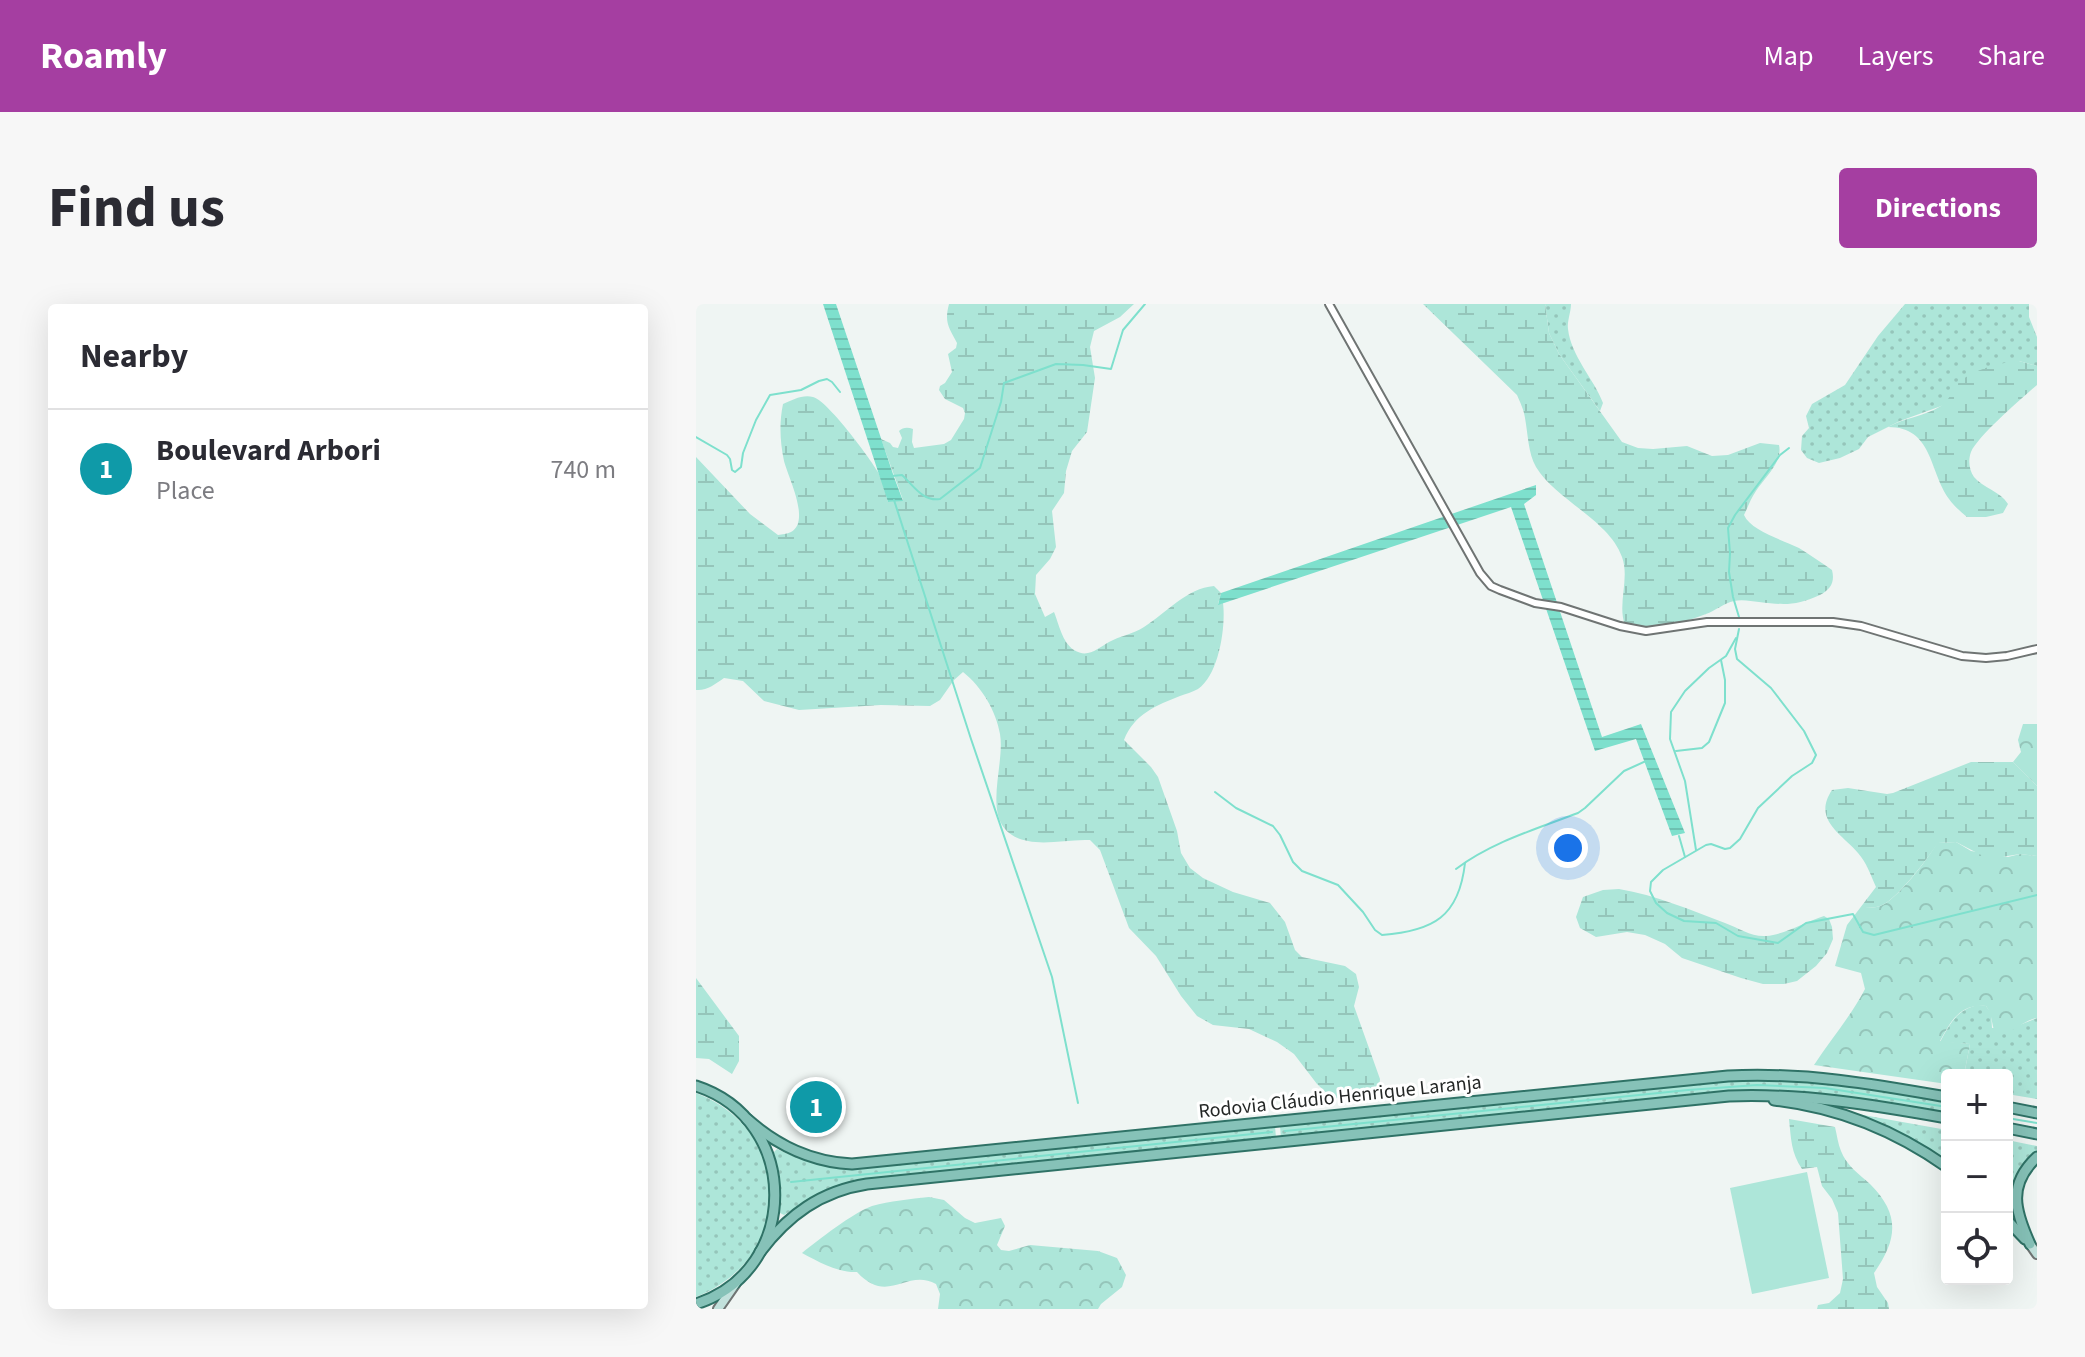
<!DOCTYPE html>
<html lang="en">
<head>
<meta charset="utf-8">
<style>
	:root { --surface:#fff; --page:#f7f7f7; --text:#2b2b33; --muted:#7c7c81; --line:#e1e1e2; --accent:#a53ea1 }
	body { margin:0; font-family:"Source Sans 3",sans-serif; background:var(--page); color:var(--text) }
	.controls { position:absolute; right:24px; bottom:24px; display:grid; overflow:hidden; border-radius:8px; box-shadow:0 8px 32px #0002 }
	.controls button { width:72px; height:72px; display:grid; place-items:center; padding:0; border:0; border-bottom:2px solid var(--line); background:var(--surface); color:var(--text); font:40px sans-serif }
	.you { position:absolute; left:872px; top:544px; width:28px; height:28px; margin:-20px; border:6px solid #fff; border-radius:50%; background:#1a73e8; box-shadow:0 0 0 12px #1a73e833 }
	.badge { display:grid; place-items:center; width:52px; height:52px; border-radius:50%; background:var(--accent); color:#fff; font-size:26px; font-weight:700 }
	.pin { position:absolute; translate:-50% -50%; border:4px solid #fff; box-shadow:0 2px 8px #0006 }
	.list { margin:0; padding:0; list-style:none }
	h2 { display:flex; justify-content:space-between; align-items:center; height:104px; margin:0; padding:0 32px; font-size:34px }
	h2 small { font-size:26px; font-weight:400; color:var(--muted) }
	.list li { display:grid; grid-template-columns:52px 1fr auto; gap:24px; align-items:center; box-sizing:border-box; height:120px; padding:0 32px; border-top:2px solid var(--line) }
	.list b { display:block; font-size:30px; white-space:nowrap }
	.list p { margin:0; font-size:26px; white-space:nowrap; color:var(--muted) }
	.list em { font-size:26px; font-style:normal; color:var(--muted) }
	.icon { flex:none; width:44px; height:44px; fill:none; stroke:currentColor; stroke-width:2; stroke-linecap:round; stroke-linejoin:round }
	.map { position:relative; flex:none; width:1341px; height:1005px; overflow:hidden; border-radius:8px }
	header { display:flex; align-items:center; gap:48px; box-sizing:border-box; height:112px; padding:0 40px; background:var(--accent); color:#fff }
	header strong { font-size:38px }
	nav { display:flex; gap:44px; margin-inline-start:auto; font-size:28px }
	.intro { display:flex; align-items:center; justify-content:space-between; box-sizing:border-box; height:192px; padding:0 48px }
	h1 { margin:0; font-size:56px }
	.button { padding:20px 36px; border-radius:8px; background:var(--accent); color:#fff; font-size:28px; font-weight:700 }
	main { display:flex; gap:48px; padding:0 48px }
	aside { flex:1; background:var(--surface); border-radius:8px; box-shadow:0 8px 32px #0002 }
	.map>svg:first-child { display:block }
	.grass { fill:url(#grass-dots) }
	.forest { fill:url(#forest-crowns) }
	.wetland { fill:url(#wetland-marsh) }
	.garden { fill:#ade6d9 }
	.water { fill:url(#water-rules) }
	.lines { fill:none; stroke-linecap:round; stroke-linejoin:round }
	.stream { stroke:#7ee0cd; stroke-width:2 }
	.minor-casing { stroke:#6f7473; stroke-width:10 }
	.secondary-casing { stroke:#6f7473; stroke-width:12 }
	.primary-casing { stroke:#2f7266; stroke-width:13 }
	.minor { stroke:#fff; stroke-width:6 }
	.secondary { stroke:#c2e1dc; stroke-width:8 }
	.primary { stroke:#86c2b8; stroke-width:9 }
	.labels { text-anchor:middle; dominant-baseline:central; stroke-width:6; stroke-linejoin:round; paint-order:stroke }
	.street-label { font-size:20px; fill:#242726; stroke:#fff }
</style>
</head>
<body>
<header>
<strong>Roamly</strong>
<nav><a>Map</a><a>Layers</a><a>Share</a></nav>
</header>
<div class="intro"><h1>Find us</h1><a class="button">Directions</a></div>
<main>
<aside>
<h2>Nearby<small></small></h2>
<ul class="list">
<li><span class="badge" style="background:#0f9aa8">1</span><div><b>Boulevard Arbori</b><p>Place</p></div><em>740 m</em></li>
</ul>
</aside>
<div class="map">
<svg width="1341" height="1005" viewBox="0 0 1341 1005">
	<defs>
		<pattern id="grass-dots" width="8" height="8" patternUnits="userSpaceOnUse" patternTransform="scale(2)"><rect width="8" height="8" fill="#ade6d9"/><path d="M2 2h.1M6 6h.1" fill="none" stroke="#95c5ba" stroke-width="1.8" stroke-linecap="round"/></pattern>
		<pattern id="forest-crowns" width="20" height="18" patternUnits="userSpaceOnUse" patternTransform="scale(2)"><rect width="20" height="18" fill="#ade6d9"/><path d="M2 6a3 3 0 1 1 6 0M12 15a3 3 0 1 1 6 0" fill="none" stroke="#95c5ba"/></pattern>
		<pattern id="wetland-marsh" width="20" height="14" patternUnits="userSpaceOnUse" patternTransform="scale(2)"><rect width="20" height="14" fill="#ade6d9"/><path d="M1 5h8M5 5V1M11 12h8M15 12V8" fill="none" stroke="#95c5ba"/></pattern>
		<pattern id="water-rules" width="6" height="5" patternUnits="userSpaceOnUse" patternTransform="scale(2)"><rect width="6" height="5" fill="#7ee0cd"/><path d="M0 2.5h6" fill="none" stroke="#6dc0b0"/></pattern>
	</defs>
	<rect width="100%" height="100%" fill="#eff5f3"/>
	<g class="grass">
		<path d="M849 0H875C875 8 871 17 872 25 875 52 898 75 907 99L904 107 863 50 853 29Z"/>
		<polygon points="1209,0 1333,0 1333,13 1341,33 1341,62 1323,57 1248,101 1204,117 1172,133 1163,145 1144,154 1123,159 1111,154 1105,146 1106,132 1113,124 1110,112 1116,100 1149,81 1182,32"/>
		<path d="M1282 701 1290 702 1295 709 1296 724 1321 722 1341 714V795L1311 790V771H1268L1274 740 1244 738C1254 720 1260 706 1282 701Z"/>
		<path d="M1055 775 1122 777 1251 797V809C1186 798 1122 786 1055 787L585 834 584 822Z"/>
		<path d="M0 789C99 827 99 954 0 993Z"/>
		<polygon points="1156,809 1251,826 1251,856 1198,825"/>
		<path d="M579 822 580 834 158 877 123 889 88 911 84 909V879L77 849 81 845C106 857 131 864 159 865Z"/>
		<polygon points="1311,836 1341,842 1341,849 1316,895 1319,919 1311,909"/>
	</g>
	<g class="forest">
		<polygon points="1327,420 1341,420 1341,482 1317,458 1325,448 1322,436"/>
		<path d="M1260 538 1275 547 1312 553 1324 550 1341 552V714C1325 717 1316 731 1300 731 1295 721 1297 711 1290 702 1264 699 1255 717 1244 737L1274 740 1268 771H1251V780L1118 761C1135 735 1155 712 1169 685L1165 669 1139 662 1151 621 1164 604C1170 604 1178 604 1184 602 1199 598 1233 554 1241 539Z"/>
		<path d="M233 893 248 896 269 914 279 919 305 914 309 922 301 941 305 946 313 947 334 941 402 947 421 954 430 971 426 983 405 1000 402 1005H242L244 990 240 980C210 964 192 1002 161 968 142 969 123 958 106 949 121 937 158 908 176 902 194 897 214 895 233 893Z"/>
	</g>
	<g class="wetland">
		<path d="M253 0H438L424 13 398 27 394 43 399 74 391 128 376 147 370 167 368 189 356 207 360 243 354 255 340 271 339 290 349 313 358 308C363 320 366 338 378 346 392 355 402 344 413 338 424 332 437 330 448 323 470 309 491 284 518 282L525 289 522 300 527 299C530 322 523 371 502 385 497 388 489 390 484 392 461 401 438 410 428 436L455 463 462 473 481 527 485 549 494 564 507 574 537 588 574 599 589 618 599 646 606 653 649 662 660 670 663 683 658 702 684 775 683 785 637 795 621 780 598 750 581 738 553 725 517 721 501 712 485 692 460 652 433 624 404 546 394 536C373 535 352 541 332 537 279 527 310 465 304 430 300 407 286 383 267 368L258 376 244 396 234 402 185 401 103 406 68 397 47 377 28 374C19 380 11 387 0 386V153L54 210 82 231C86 230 91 230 95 228 115 217 92 173 88 157 84 138 83 119 87 100 96 96 107 90 117 93 131 96 174 154 182 168 187 177 189 189 192 198L207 196 185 135 194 139 197 143 202 144 206 134 203 127C207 123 212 123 217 125L216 138 218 144 248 140 255 136 268 115 269 109 267 104 249 95 243 86 244 82 249 79 256 68 252 50 260 44 261 39C253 23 248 19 253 0Z"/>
		<path d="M727 0H849L853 29 863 50 926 138 942 144 957 145 991 142 1016 152 1032 151 1064 139 1083 141C1087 158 1069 173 1060 187 1055 194 1052 203 1048 211 1055 227 1087 236 1103 244 1114 251 1125 258 1136 266 1139 278 1135 285 1124 291 1100 302 1088 301 1063 298 1055 297 1046 295 1038 297 1028 299 1019 307 1010 310 987 319 953 328 929 321 921 300 934 275 926 253 913 216 860 196 840 163 832 149 832 130 829 114 828 106 824 98 821 91Z"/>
		<path d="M1323 57 1341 62V81C1326 94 1282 132 1275 148 1272 156 1273 166 1278 173 1287 184 1304 187 1312 200L1307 209 1290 213H1271C1265 208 1258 202 1253 195 1233 167 1237 123 1192 123 1208 114 1229 112 1245 102 1252 98 1255 89 1260 82 1271 67 1305 58 1323 57Z"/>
		<path d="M1275 458H1317L1341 482V552L1324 550 1293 555 1260 538 1242 539C1232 554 1199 598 1184 602 1178 604 1170 604 1164 604L1180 583C1175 572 1171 559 1162 549 1146 530 1116 516 1136 486L1152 484 1191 490 1197 489Z"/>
		<path d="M923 585C960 591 994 606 1029 619 1043 624 1055 633 1070 632 1090 630 1109 618 1128 612L1133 615 1136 623 1137 635 1131 649 1120 662 1101 677 1088 680H1067L1045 674 986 654 969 640 949 631 931 628 900 633 884 624 880 613 887 593 907 586Z"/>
		<polygon points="0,674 43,732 43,757 36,770 13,755 0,754"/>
		<path d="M1093 815 1139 823C1141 831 1142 840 1145 847 1150 861 1164 871 1174 880 1205 911 1201 936 1178 969L1181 983 1192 999 1193 1005H1121L1122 1001 1133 999 1144 989 1147 975 1142 909 1136 895 1126 882 1121 863 1106 865C1095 849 1095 834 1093 815Z"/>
	</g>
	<polygon class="garden" points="1111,868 1133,974 1056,990 1034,884"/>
	<g class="water">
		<polygon points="127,0 140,0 198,173 207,197 192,198"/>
		<polygon points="840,181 840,191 828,200 906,433 945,420 989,529 976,532 940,435 899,447 815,203 522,301 525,289"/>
	</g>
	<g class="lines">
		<g class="stream">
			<polyline points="0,133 31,151 34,155 36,166 39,168 45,163 47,149 60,116 74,91 105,86 123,77 131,75 136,78 144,88"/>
			<path d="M196 172 206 171C217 181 227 198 244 195L284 164 305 98 308 79 360 60 387 61 415 65 427 26 449 0"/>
			<polyline points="198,196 275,435 356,673 382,799"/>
			<polyline points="1043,313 1037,293 1033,268 1034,249 1032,224 1039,211 1084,151 1093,144"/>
			<polyline points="1043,325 1039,345 1041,355 1075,384 1108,427 1120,451 1116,459 1096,472 1062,504 1044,535 1034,544 1029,545 1015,540 1010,541 967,566 955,578 954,587 960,599 971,609 988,617 1020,619 1042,632 1082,639 1110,619 1157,610 1167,628 1178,631 1341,591"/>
			<polyline points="980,447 1006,444 1013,438 1029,399 1029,376 1025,356"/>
			<path d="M519 488 540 504 577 522 584 531 597 558 606 567 642 581 667 608 679 626 686 631C737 627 763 613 769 559"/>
			<polyline points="983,532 989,553"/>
			<polyline points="1000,546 989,477 974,435 975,408 989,387 1013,364 1030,352 1040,334"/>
			<path d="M760 565C796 538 840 525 882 509L889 504 928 467 950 457"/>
			<polyline points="1311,814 1341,819"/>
			<polyline points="589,827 992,786 1061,781 1129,784 1251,803"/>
			<polyline points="95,878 576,828"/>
		</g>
		<defs>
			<polyline id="minor" points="633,0 784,269 795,282 804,286 839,299 865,303 924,322 950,327 1011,318 1137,318 1165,322 1266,352 1290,354 1311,352 1341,345"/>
			<g id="secondary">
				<polyline points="1334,940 1341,950"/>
				<polyline points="22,1005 40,979"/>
			</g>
			<g id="primary">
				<path d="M0 782C105 816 105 966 0 1000"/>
				<path d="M1078 796C1141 803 1200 827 1251 863"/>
				<polyline points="1311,803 1341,809"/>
				<path d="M51 815C82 842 115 858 156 860L1032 772C1108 768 1177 780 1251 793"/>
				<polyline points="1311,824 1341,830"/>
				<polyline points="1311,916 1329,935"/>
				<path d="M1334 940C1319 907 1311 881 1341 853"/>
				<path d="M64 948C92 911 125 887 171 880L1033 792C1107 789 1178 801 1251 814"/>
			</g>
		</defs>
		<use href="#minor" class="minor-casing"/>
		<use href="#secondary" class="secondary-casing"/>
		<use href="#primary" class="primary-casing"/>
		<use href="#minor" class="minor"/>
		<use href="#secondary" class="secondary"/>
		<use href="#primary" class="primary"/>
	</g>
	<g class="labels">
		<g class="street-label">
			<text transform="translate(644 793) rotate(-6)">Rodovia Cláudio Henrique Laranja</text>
		</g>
	</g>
</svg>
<div class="controls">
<button>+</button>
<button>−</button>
<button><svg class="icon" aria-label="locate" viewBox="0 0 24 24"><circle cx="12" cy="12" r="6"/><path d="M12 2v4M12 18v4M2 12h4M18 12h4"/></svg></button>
</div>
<div class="you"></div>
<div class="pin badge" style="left:120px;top:803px;background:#0f9aa8">1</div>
</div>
</main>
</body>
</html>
